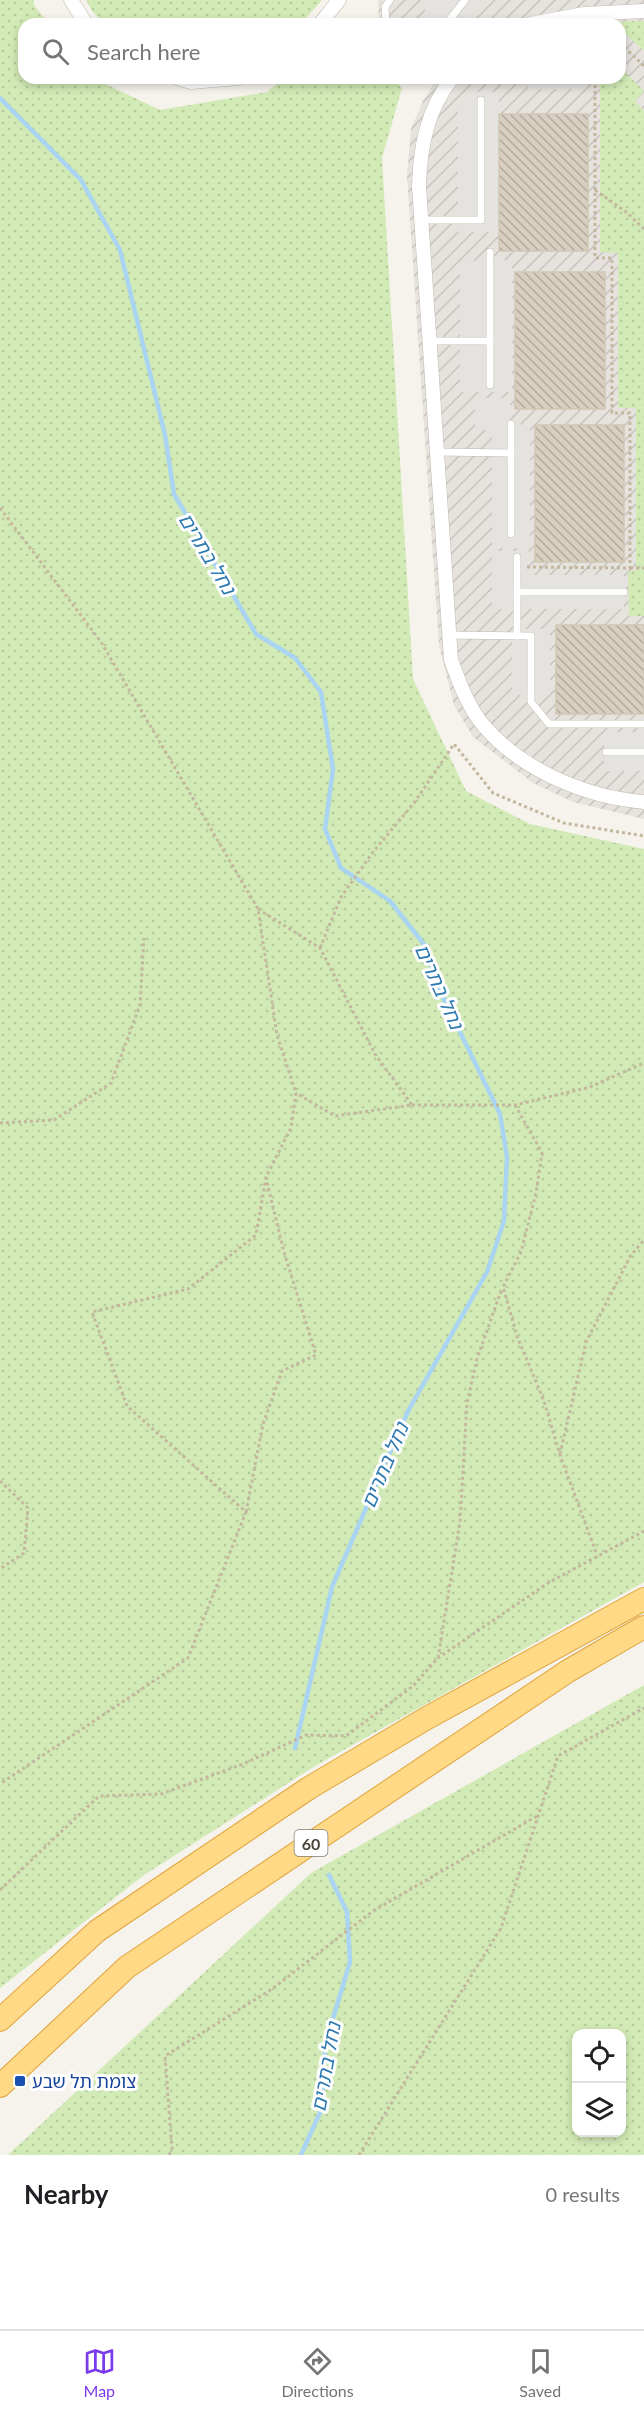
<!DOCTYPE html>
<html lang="en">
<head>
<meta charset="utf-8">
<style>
	:root { --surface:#fff; --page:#f6f6f6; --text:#202124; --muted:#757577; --line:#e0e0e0; --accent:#7c3aed }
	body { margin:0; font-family:Lato,"Noto Sans Hebrew",sans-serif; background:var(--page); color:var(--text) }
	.controls { position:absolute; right:18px; bottom:18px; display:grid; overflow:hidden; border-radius:12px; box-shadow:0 3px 9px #0003 }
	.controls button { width:54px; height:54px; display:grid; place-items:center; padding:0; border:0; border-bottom:2px solid var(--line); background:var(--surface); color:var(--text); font:30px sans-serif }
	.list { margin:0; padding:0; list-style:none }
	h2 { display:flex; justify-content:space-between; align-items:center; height:78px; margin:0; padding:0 24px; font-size:26px }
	h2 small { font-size:20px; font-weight:400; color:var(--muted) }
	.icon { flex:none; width:33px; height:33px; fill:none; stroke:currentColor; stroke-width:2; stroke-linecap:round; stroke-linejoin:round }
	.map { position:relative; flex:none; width:644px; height:2155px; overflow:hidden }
	.search { position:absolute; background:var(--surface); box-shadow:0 3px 9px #0003; left:18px; right:18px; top:18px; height:66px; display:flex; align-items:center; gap:15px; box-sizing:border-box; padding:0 21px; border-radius:18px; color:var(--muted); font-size:22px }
	.sheet { height:174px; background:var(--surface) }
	nav { display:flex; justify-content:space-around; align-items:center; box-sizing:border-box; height:84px; border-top:2px solid var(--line); background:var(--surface); font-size:16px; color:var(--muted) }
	nav a { display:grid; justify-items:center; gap:3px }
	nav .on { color:var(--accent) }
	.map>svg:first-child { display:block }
	.industrial { fill:url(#industrial-furrows) }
	.grass { fill:url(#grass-dots); fill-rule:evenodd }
	.parking { fill:#e5e3e0 }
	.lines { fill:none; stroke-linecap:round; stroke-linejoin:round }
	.stream { stroke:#a9d4f2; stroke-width:4.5 }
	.building { fill:url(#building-back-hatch); stroke:#d3c7b4; stroke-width:1.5 }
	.service-casing { stroke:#c2bbae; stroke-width:8 }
	.minor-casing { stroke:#c2bbae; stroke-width:15 }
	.trunk-casing { stroke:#e0a43c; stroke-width:24 }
	.path { stroke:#c4b79f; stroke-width:3; stroke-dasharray:3 3; stroke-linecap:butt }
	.service { stroke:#fff; stroke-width:7 }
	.minor { stroke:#fff; stroke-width:14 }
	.trunk { stroke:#ffd985; stroke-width:22 }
	.transit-dot { fill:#1a4fb4; stroke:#fff; stroke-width:2 }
	.labels { text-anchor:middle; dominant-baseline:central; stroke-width:6; stroke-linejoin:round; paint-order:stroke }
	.shield { fill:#fff; stroke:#817c74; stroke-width:1.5 }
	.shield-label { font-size:16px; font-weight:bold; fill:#4b4439 }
	.transit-label { font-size:18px; fill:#164399; stroke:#fff; text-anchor:start }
	.water-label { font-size:20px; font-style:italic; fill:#2e7ab2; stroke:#fff }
</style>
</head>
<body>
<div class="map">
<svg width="644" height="2155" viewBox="0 0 644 2155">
	<defs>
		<pattern id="industrial-furrows" width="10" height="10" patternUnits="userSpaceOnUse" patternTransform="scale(1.5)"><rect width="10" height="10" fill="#e6e2dd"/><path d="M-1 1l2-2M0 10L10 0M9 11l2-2" fill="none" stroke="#c7c3be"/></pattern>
		<pattern id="grass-dots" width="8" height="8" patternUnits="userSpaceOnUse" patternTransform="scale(1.5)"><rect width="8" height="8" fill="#d2eab5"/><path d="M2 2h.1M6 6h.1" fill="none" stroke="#b6ca9c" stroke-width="1.8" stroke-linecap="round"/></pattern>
		<pattern id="building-back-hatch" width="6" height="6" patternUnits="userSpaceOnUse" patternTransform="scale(1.5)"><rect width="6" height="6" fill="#d8cfc1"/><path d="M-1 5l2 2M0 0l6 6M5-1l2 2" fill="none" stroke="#b1aa9e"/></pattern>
	</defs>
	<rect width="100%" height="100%" fill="#f6f3ec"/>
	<polygon class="industrial" points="378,0 644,0 644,819 573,802 533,783 473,737 454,705 439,646 407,176 411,129 423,101 437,78 620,78 620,24 379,24"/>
	<g class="grass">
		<polygon points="0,0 34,0 34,5 49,24 24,24 24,78 93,78 160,110 267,92 284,78 392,78 402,88 382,158 413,679 466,791 530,824 644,849 644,1582 315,1766 144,1875 0,1988"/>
		<polygon points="86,0 322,0 301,24 105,24 92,11"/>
		<polygon points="630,21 644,21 644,51 620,29 620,24 613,23"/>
		<polygon points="620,67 644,91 635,101 644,111 644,616 629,616 628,571 636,571 636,408 618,408 618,253 600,252 600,81 603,78 620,78"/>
		<path d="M644 1685V2155H8L311 1873ZM576 2034H622V2132H576Z"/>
	</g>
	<g class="parking">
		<polygon points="424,0 483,0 463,24 426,24"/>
		<polygon points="503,78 585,78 585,89 528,89 527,79"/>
		<polygon points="475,92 499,92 499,232 458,232 458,108"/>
		<polygon points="512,260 512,392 460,392 460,261"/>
		<polygon points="475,398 510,398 510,424 530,425 530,548 492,548 492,430 475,430"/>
		<polygon points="492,551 529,551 529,575 624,575 624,609 492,609"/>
		<rect x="512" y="629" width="38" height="66"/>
		<rect x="604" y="732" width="40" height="39"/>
	</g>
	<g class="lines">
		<g class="stream">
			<polyline points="0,98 81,180 120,250 165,435 174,494 256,634 295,658 321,692 333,769 325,829 341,868 390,901 423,943 440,991 500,1114 507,1157 504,1221 487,1272 408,1411 332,1587 295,1748"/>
			<polyline points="301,2155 322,2108 325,2045 350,1962 347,1912 329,1875"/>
		</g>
	</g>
	<g class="building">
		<rect x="499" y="114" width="89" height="137"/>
		<rect x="515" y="272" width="90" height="137"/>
		<rect x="535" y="425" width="89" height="137"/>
		<rect x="556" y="625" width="88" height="89"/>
	</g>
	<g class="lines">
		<defs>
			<g id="service">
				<polyline points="386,24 385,7 390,0"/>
				<polyline points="446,24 465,0"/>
				<polyline points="421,220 481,220 481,100"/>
				<polyline points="490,252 490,385"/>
				<polyline points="429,341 490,341"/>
				<polyline points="511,424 511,534"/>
				<polyline points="436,452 511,453"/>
				<polyline points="517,557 517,636"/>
				<polyline points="517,592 624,592"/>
				<polyline points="448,635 531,636 531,702 549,724 644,724"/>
				<polyline points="606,752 644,752"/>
			</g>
			<g id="minor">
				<polyline points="71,0 86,24"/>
				<polyline points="320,24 339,0"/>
				<polyline points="531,24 584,14 644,11"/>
				<polyline points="177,78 191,82 238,78"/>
				<path d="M452 78C427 110 420 147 419 186L451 660C460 684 468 707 484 726 523 771 586 797 644 802"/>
			</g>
			<g id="trunk">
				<polyline points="0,2020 97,1931 309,1788 427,1718 644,1599"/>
				<polyline points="0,2086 127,1967 568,1671 644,1627"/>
			</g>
		</defs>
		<use href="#service" class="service-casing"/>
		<use href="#minor" class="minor-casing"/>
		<use href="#trunk" class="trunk-casing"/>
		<g class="path">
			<polyline points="620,43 644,66"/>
			<polyline points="595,190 625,211 644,229"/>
			<polyline points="0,508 101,642 258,909 277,1035 296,1093 291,1128 266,1177 256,1235 188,1289 92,1312 127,1406 246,1512 188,1658 0,1784"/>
			<polyline points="527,567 630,568 630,413 612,413 612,258 595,258 595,78"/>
			<polyline points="630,568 644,568"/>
			<polyline points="258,909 320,948 375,1054 412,1105 335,1116 296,1093"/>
			<polyline points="320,948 341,897 373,852 414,803 454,744 493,793 564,823 644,836"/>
			<polyline points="412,1105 515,1105 590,1087 644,1063"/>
			<polyline points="515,1105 542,1153 536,1193 521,1252 503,1287 517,1336 544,1401 560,1455 597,1555"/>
			<polyline points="0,1123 54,1120 111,1083 140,1005 144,938"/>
			<polyline points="560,1454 586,1342 631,1255 644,1240"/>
			<polyline points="0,1481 28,1508 24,1553 0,1569"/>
			<polyline points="246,1512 263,1424 282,1371 316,1355 284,1252 266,1178"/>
			<polyline points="438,1658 460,1522 467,1403 477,1359 502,1288"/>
			<polyline points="0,1890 99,1796 161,1794 243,1764 306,1735 346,1736 413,1686 438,1658 548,1583 644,1531"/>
			<polyline points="169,2155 172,2149 165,2056 272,1989 373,1911 537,1816"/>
			<polyline points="359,2155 501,1928 558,1756 644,1708"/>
		</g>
		<use href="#service" class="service"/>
		<use href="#minor" class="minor"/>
		<use href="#trunk" class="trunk"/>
	</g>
	<rect class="transit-dot" x="14" y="2075" width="12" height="12" rx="3"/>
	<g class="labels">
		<rect class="shield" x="294.5" y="1830" width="33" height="26" rx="4.5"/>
		<g class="shield-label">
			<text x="311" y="1843">60</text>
		</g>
		<g class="transit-label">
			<text x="32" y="2081">צומת תל שבע</text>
		</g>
		<g class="water-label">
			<text transform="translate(208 553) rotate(59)">נחל בתרים</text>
			<text transform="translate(440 986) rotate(66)">נחל בתרים</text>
			<text transform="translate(384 1465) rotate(-67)">נחל בתרים</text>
			<text transform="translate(325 2067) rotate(-80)">נחל בתרים</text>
		</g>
	</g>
</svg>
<div class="controls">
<button><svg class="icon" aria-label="locate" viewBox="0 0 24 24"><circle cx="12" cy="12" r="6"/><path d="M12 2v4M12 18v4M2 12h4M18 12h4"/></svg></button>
<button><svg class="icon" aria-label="layers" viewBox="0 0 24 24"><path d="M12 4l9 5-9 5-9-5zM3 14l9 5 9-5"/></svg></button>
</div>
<div class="search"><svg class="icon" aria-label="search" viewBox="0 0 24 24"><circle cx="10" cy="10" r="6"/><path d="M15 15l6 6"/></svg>Search here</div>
</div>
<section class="sheet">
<h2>Nearby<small>0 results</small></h2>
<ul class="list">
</ul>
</section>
<nav>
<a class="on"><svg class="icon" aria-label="map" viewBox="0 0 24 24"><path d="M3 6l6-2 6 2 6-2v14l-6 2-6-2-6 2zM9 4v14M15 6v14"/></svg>Map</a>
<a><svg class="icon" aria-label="directions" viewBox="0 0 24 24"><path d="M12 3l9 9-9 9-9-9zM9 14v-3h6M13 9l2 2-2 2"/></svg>Directions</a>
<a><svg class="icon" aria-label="saved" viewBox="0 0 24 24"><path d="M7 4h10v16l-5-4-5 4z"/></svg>Saved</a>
</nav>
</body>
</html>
